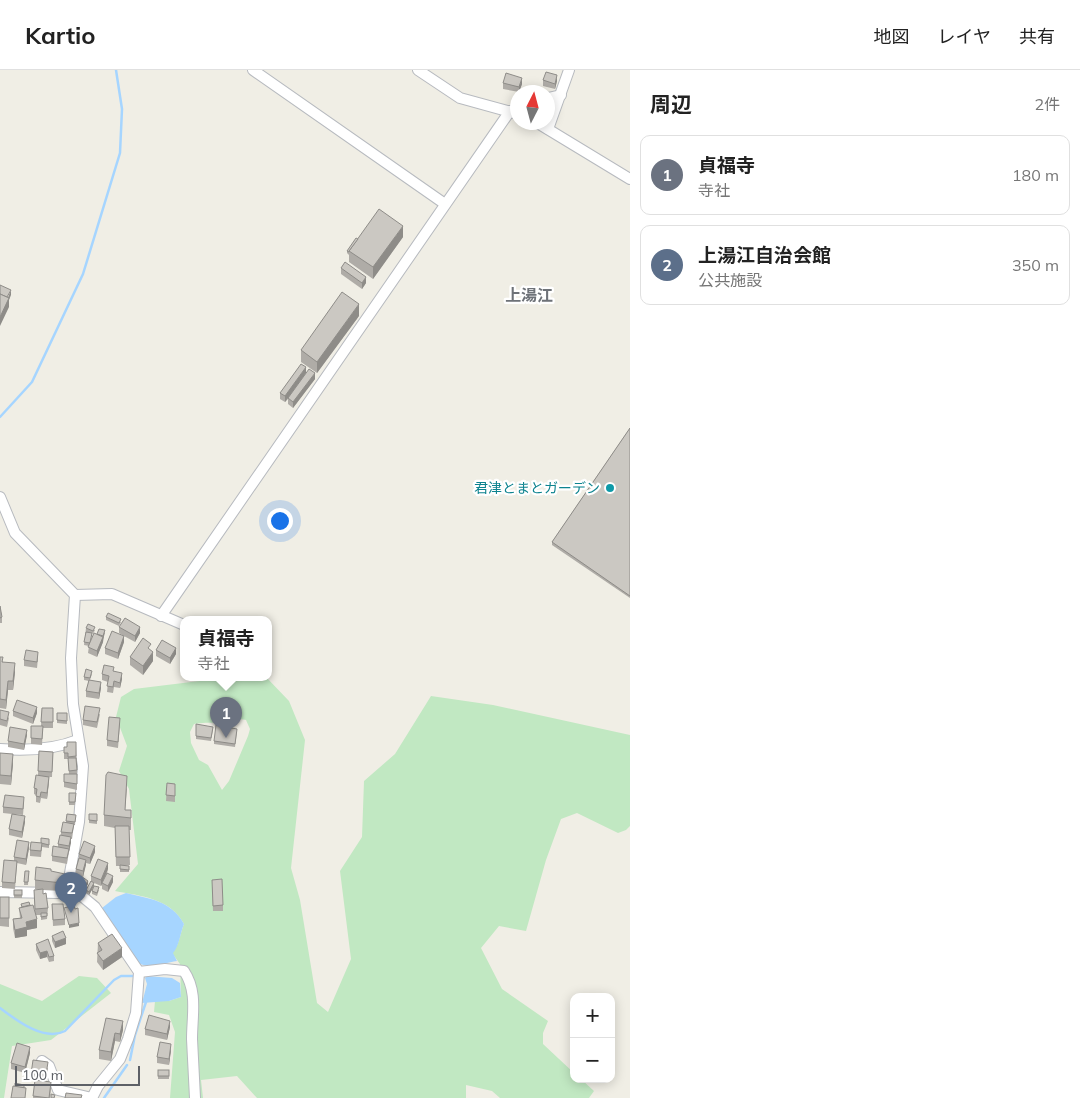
<!DOCTYPE html>
<html lang="ja">
<head>
<meta charset="utf-8">
<style>
	:root { --surface:#fff; --page:#f2f2f2; --text:#222; --muted:#767676; --line:#e0e0e0; --accent:#f1412a }
	body { margin:0; font-family:Mulish,"Noto Sans JP",sans-serif; background:var(--page); color:var(--text) }
	.controls { position:absolute; right:15px; bottom:15px; display:grid; overflow:hidden; border-radius:10px; box-shadow:0 2px 12px #0003 }
	.controls button { width:45px; height:45px; display:grid; place-items:center; padding:0; border:0; border-bottom:1px solid var(--line); background:var(--surface); color:var(--text); font:25px sans-serif }
	.compass { position:absolute; left:510px; top:15px; width:45px; height:45px; border-radius:50%; background:var(--surface); box-shadow:0 2px 12px #0003; rotate:6deg }
	.scale { position:absolute; left:15px; bottom:12px; width:125px; box-sizing:border-box; padding-left:5px; border:2px solid #5d6066; border-top:0; font-size:14px; line-height:18px; white-space:nowrap; color:#5d6066; -webkit-text-stroke:4px #fff; paint-order:stroke }
	.you { position:absolute; left:279px; top:450px; width:18px; height:18px; margin:-12px; border:4px solid #fff; border-radius:50%; background:#1a73e8; box-shadow:0 0 0 8px #1a73e833 }
	.badge { display:grid; place-items:center; width:32px; height:32px; border-radius:50%; background:var(--accent); color:#fff; font-size:16px; font-weight:700 }
	.pin { position:absolute; translate:-50% -41px; filter:drop-shadow(0 1px 2px #0008) }
	.pin::after { content:''; position:absolute; top:26px; width:18px; height:15px; background:inherit; clip-path:polygon(0 0,100% 0,50% 100%) }
	.popup { position:absolute; left:180px; top:546px; width:92px; height:65px; box-sizing:border-box; display:grid; place-content:center; border-radius:10px; background:var(--surface); filter:drop-shadow(0 1px 4px #0005); font-size:16px; white-space:nowrap; color:var(--muted) }
	.popup b { font-size:19px; color:var(--text) }
	.popup::after { content:''; position:absolute; left:50%; top:100%; margin-left:-10px; border:10px solid transparent; border-top-color:var(--surface) }
	.list { margin:0; padding:0; list-style:none }
	h2 { display:flex; justify-content:space-between; align-items:center; height:65px; margin:0; padding:0 20px; font-size:21px }
	h2 small { font-size:16px; font-weight:400; color:var(--muted) }
	.list li { display:grid; grid-template-columns:32px 1fr auto; gap:15px; align-items:center; box-sizing:border-box; height:80px; margin:0 10px 10px; padding:0 10px; border:1px solid var(--line); border-radius:10px }
	.list b { display:block; font-size:19px; white-space:nowrap }
	.list p { margin:0; font-size:16px; white-space:nowrap; color:var(--muted) }
	.list em { font-size:16px; font-style:normal; color:var(--muted) }
	.map { position:relative; flex:none; width:630px; height:1028px; overflow:hidden }
	header { display:flex; align-items:center; gap:30px; box-sizing:border-box; height:70px; padding:0 25px; background:var(--surface); border-bottom:1px solid var(--line) }
	header strong { font-size:24px }
	nav { display:flex; gap:28px; margin-inline-start:auto; font-size:18px }
	main { display:flex }
	aside { flex:1; background:var(--surface) }
	.map>svg:first-child { display:block }
	.green { fill:#c1e8c2; fill-rule:evenodd }
	.water { fill:#a6d5ff }
	.lines { fill:none; stroke-linecap:round; stroke-linejoin:round }
	.stream { stroke:#a6d5ff; stroke-width:2.5 }
	.minor-casing { stroke:#b7babf; stroke-width:12 }
	.minor { stroke:#fff; stroke-width:10 }
	.wall { fill:#afaca7 }
	.shaded-wall { fill:#8e8c88 }
	.building { fill:#cbc8c2; stroke:#8e8c88 }
	.culture-dot { fill:#0f9aa8; stroke:#fff; stroke-width:2 }
	.labels { text-anchor:middle; dominant-baseline:central; stroke-width:4.5; stroke-linejoin:round; paint-order:stroke }
	.culture-label { font-size:14px; fill:#0d838f; stroke:#fff; text-anchor:end }
	.quarter-label { font-size:16px; font-weight:bold; fill:#6e7278; stroke:#fff }
</style>
</head>
<body>
<header>
<strong>Kartio</strong>
<nav><a>地図</a><a>レイヤ</a><a>共有</a></nav>
</header>
<main>
<div class="map">
<svg width="630" height="1028" viewBox="0 0 630 1028">
	<rect width="100%" height="100%" fill="#f0eee5"/>
	<g class="green">
		<path d="M232 607H266L289 631 305 670 291 798 300 830 317 933 328 942 351 889 340 801 362 767 364 711 395 684 431 626 493 635 630 665V756L626 760 618 763 577 743 561 749 546 790 526 861 499 856 481 878 502 919 548 951 543 963V974L574 1003V1009H581L594 1021 589 1028H500L492 1021 466 1015V1028H257L237 1006 201 1010 203 1028H170L175 962 169 945 154 942 155 931H169L181 927 180 894 172 883C179 876 180 864 184 854 170 828 141 826 115 821L138 794 129 719 119 701 127 676 116 647 121 627 134 619ZM240 649 246 650 250 659 248 666 229 711 222 720 208 695 199 690 191 673 190 662 194 654C209 651 226 655 240 649Z"/>
		<polygon points="79,906 97,908 111,923 51,970 12,976 4,1028 0,1028 0,914 42,931"/>
	</g>
	<g class="water">
		<path d="M126 823C149 829 171 830 184 854 180 864 179 876 173 883L177 891C165 893 149 899 138 893L102 838 116 827Z"/>
		<polygon points="147,906 172,908 180,913 181,927 169,931 142,933 147,914 145,908"/>
	</g>
	<g class="lines">
		<g class="stream">
			<polyline points="0,347 32,312 83,204 120,83 122,39 116,0"/>
			<path d="M0 938C16 950 44 972 65 961L114 910 121 906H136"/>
			<polyline points="130,990 135,965 146,932"/>
			<polyline points="104,1028 127,995"/>
		</g>
		<defs>
			<g id="minor">
				<polyline points="253,0 445,134"/>
				<polyline points="418,0 460,28 518,44"/>
				<polyline points="548,28 561,25"/>
				<polyline points="536,52 630,109"/>
				<polyline points="548,59 569,0"/>
				<polyline points="0,427 15,463 75,525 71,588 73,634 83,696 79,752 70,803 72,818 95,837 139,902 136,943 128,969 120,989 98,1016 92,1028"/>
				<polyline points="75,525 112,524 184,555"/>
				<polyline points="161,546 510,41"/>
				<path d="M0 679C27 681 53 680 78 670"/>
				<polyline points="0,822 59,823 72,818"/>
				<path d="M139 902 165 899 184 901C198 922 192 945 192 969 193 989 194 1008 195 1028"/>
				<polyline points="42,991 49,996 58,1020 92,1028"/>
			</g>
		</defs>
		<use href="#minor" class="minor-casing"/>
		<use href="#minor" class="minor"/>
	</g>
	<g class="wall">
		<polygon points="543,10 557,11 555,19 543,16"/>
		<polygon points="503,13 522,14 519,22 503,19"/>
		<polygon points="403,167 373,209 349,192 349,185 347,183 347,181 358,169"/>
		<polygon points="341,198 366,213 362,219 341,204"/>
		<polygon points="359,246 317,303 301,292 301,280"/>
		<polygon points="306,303 315,309 293,338 288,334 288,329 285,332 280,329 280,323"/>
		<polygon points="630,358 630,528 552,475 552,472"/>
		<polygon points="0,536 2,547 2,553 0,553"/>
		<polygon points="106,547 121,552 119,556 106,550"/>
		<polygon points="119,557 140,563 135,572 124,566 124,572 118,589 105,584 105,578 124,566 119,563"/>
		<polygon points="86,558 95,560 93,564 92,563 90,572 97,564 105,563 103,569 103,572 97,587 88,583 89,576 84,575"/>
		<polygon points="151,580 153,591 143,605 130,595 130,587"/>
		<polygon points="156,580 176,584 170,594 156,586"/>
		<polygon points="0,587 3,592 15,602 13,620 8,620 6,639 0,638"/>
		<polygon points="38,588 37,598 24,596 24,590"/>
		<polygon points="114,601 122,609 120,618 114,617 113,623 107,622 108,612 102,610 102,604"/>
		<polygon points="92,604 90,610 101,618 99,629 86,627 86,621 89,611 84,610 84,607"/>
		<polygon points="42,638 53,638 53,658 43,658 42,675 31,674 31,656 41,656"/>
		<polygon points="0,640 9,648 7,657 0,655"/>
		<polygon points="13,641 37,643 33,654 13,646"/>
		<polygon points="57,643 67,643 67,654 57,653"/>
		<polygon points="100,644 97,658 83,655 83,650"/>
		<polygon points="120,654 118,678 107,676 107,670"/>
		<polygon points="196,654 213,660 211,671 196,669"/>
		<polygon points="237,662 235,677 214,674 214,671"/>
		<polygon points="27,665 24,680 8,677 8,671"/>
		<polygon points="76,672 77,700 77,720 64,717 64,704 69,704 68,689 64,689 64,677 67,677"/>
		<polygon points="39,681 53,682 52,707 49,707 47,729 41,728 40,733 36,732 36,725 34,724 34,718 38,705"/>
		<polygon points="0,683 13,693 11,715 0,714"/>
		<polygon points="167,713 175,714 175,732 166,731"/>
		<polygon points="127,718 125,740 131,740 131,760 129,760 130,795 124,796 129,796 129,802 120,802 120,796 116,796 115,758 104,756 104,745"/>
		<polygon points="69,723 76,723 75,735 69,735"/>
		<polygon points="24,733 23,745 15,744 25,752 22,768 9,765 9,759 12,744 3,743 3,737"/>
		<polygon points="67,744 76,745 75,755 74,755 72,769 71,769 67,794 52,791 52,786 58,777 58,774 61,765 61,762 66,753"/>
		<polygon points="89,744 97,744 97,754 89,753"/>
		<polygon points="49,769 49,778 42,777 41,787 30,786 30,780 41,773"/>
		<polygon points="29,778 26,795 17,793 15,819 2,818 2,812 14,791 14,787"/>
		<polygon points="95,782 90,794 86,793 83,807 81,806 88,814 84,820 76,815 76,812 81,806 76,805 76,799 79,788 79,784"/>
		<polygon points="108,799 107,803 113,812 108,822 102,819 102,815 101,816 92,812 94,816 89,825 86,823 86,820 91,811 91,806"/>
		<polygon points="25,801 29,801 28,815 24,815"/>
		<polygon points="51,802 65,813 64,819 62,821 43,820 43,824 48,838 47,849 41,850 41,845 36,845 37,858 27,860 27,866 15,868 13,858 13,849 20,848 19,838 22,837 21,834 30,835 35,842 34,820 42,820 35,819 35,810"/>
		<polygon points="212,816 223,835 223,841 213,841"/>
		<rect x="14" y="820" width="8" height="8"/>
		<polygon points="99,820 97,826 92,824 92,821"/>
		<polygon points="0,827 9,827 9,857 0,856"/>
		<polygon points="52,834 65,849 65,855 53,856"/>
		<polygon points="52,866 66,874 55,878 52,871"/>
		<polygon points="98,873 122,887 103,900 97,892"/>
		<polygon points="36,874 54,886 54,891 49,892 47,887 40,889 36,880"/>
		<polygon points="123,951 123,960 120,972 115,971 111,991 99,989 99,980"/>
		<polygon points="170,957 167,970 145,965 145,959"/>
		<polygon points="171,980 169,995 157,993 157,987"/>
		<polygon points="30,983 25,1003 11,999 11,993"/>
		<polygon points="48,998 46,1011 51,1018 50,1028 33,1028 35,1010 31,1010 31,1004"/>
		<rect x="158" y="1000" width="11" height="9"/>
	</g>
	<g class="shaded-wall">
		<polygon points="557,5 557,11 555,19 555,14"/>
		<polygon points="522,8 522,14 519,22 519,17"/>
		<polygon points="403,156 403,167 373,209 373,197"/>
		<polygon points="366,207 366,213 362,219 362,213"/>
		<polygon points="11,220 11,225 9,230 9,237 0,256 0,247"/>
		<polygon points="359,234 359,246 317,303 317,292"/>
		<polygon points="306,297 306,303 285,332 285,326"/>
		<polygon points="315,303 315,309 293,338 293,332"/>
		<polygon points="140,557 140,563 135,572 135,566"/>
		<polygon points="105,560 103,572 97,587 97,581"/>
		<polygon points="124,566 124,572 118,589 118,583"/>
		<polygon points="176,578 176,584 170,594 170,588"/>
		<polygon points="153,582 153,591 143,605 143,596"/>
		<polygon points="15,593 15,602 13,620 13,611"/>
		<polygon points="122,603 122,609 120,618 120,613"/>
		<polygon points="8,611 8,620 6,639 6,630"/>
		<polygon points="101,612 101,618 99,629 99,623"/>
		<polygon points="37,637 37,643 33,654 33,648"/>
		<polygon points="27,660 27,665 24,680 24,674"/>
		<polygon points="13,684 13,693 11,715 11,706"/>
		<polygon points="49,707 49,712 47,729 47,723"/>
		<polygon points="25,746 25,752 22,768 22,762"/>
		<polygon points="71,767 71,773 69,782 69,776"/>
		<polygon points="29,772 29,778 26,795 26,789"/>
		<polygon points="95,776 95,782 90,794 90,788"/>
		<polygon points="86,790 86,795 83,807 83,801"/>
		<polygon points="108,793 108,799 102,813 101,816 101,810"/>
		<polygon points="65,804 64,819 62,821 62,813"/>
		<polygon points="113,806 113,812 108,822 108,816"/>
		<polygon points="88,811 88,814 84,820 84,817"/>
		<polygon points="94,813 94,816 89,825 89,822"/>
		<polygon points="37,849 37,858 27,860 27,866 15,868 15,860 26,852"/>
		<polygon points="79,853 79,856 69,858 69,855"/>
		<polygon points="66,868 66,874 55,878 55,872"/>
		<polygon points="122,878 122,887 103,900 103,891"/>
		<polygon points="47,881 47,887 40,889 40,883"/>
		<polygon points="123,951 123,960 120,972 120,964"/>
		<polygon points="170,951 170,957 167,970 167,964"/>
		<polygon points="115,963 115,971 111,991 111,982"/>
		<polygon points="171,974 171,980 169,995 169,989"/>
		<polygon points="30,977 30,983 25,1003 25,997"/>
	</g>
	<g class="building">
		<polygon points="546,2 557,5 555,14 543,10"/>
		<polygon points="506,3 522,8 519,17 503,13"/>
		<polygon points="379,139 403,156 373,197 349,181"/>
		<polygon points="356,168 358,169 349,181 349,182 347,181"/>
		<polygon points="345,192 366,207 362,213 341,198"/>
		<polygon points="0,215 11,220 7,227 0,224"/>
		<polygon points="342,222 359,234 317,292 301,280"/>
		<polygon points="0,224 9,228 0,247"/>
		<polygon points="301,294 306,297 285,326 280,323"/>
		<polygon points="309,299 315,303 293,332 288,328"/>
		<polygon points="630,358 630,526 552,472"/>
		<polygon points="0,536 2,547 0,548"/>
		<polygon points="108,543 121,549 119,553 106,547"/>
		<polygon points="125,548 140,557 135,566 119,557"/>
		<polygon points="88,554 95,557 93,561 86,558"/>
		<polygon points="99,559 105,560 103,566 97,564"/>
		<polygon points="112,561 124,566 118,583 105,578"/>
		<polygon points="86,562 92,563 90,573 84,572"/>
		<polygon points="94,563 103,567 97,581 88,577"/>
		<polygon points="143,568 151,574 148,578 153,582 143,596 130,587"/>
		<polygon points="162,570 176,578 170,588 156,580"/>
		<polygon points="26,580 38,582 37,592 24,590"/>
		<polygon points="0,587 3,587 2,592 15,593 13,611 8,611 6,630 0,629"/>
		<polygon points="104,595 114,597 113,601 122,603 120,613 114,611 113,617 107,616 109,606 102,604"/>
		<polygon points="86,599 92,601 90,608 84,607"/>
		<polygon points="89,610 101,612 99,623 86,621"/>
		<polygon points="17,630 37,637 33,648 13,641"/>
		<polygon points="85,636 100,638 97,652 83,650"/>
		<polygon points="42,638 53,638 53,652 41,652"/>
		<polygon points="0,640 9,642 7,651 0,649"/>
		<polygon points="57,643 67,643 67,651 57,650"/>
		<polygon points="109,647 120,648 118,672 107,670"/>
		<polygon points="196,654 213,657 211,668 196,666"/>
		<polygon points="216,655 237,659 235,674 214,671"/>
		<polygon points="31,656 43,656 42,669 31,668"/>
		<polygon points="10,657 27,660 24,674 8,671"/>
		<polygon points="67,672 76,672 76,686 68,687 68,683 64,683 64,677 67,677"/>
		<polygon points="39,681 53,682 52,702 38,701"/>
		<polygon points="0,683 13,684 11,706 0,705"/>
		<polygon points="68,688 76,688 77,700 69,701"/>
		<polygon points="108,702 127,706 125,740 131,740 131,748 104,745 106,705"/>
		<polygon points="64,704 77,704 77,714 64,712"/>
		<polygon points="36,705 49,707 47,723 41,722 40,727 36,726 37,719 34,718"/>
		<polygon points="167,713 175,714 175,726 166,725"/>
		<polygon points="69,723 76,723 75,732 69,732"/>
		<polygon points="5,725 24,727 23,739 3,737"/>
		<polygon points="12,744 25,746 22,762 9,759"/>
		<polygon points="67,744 76,745 75,752 66,751"/>
		<polygon points="89,744 97,744 97,751 89,750"/>
		<polygon points="63,752 74,754 72,763 61,762"/>
		<polygon points="115,756 129,756 130,787 116,787"/>
		<polygon points="60,765 71,767 69,776 58,774"/>
		<polygon points="41,768 49,769 49,775 41,773"/>
		<polygon points="17,770 29,772 26,789 14,787"/>
		<polygon points="84,771 95,776 90,788 79,784"/>
		<polygon points="31,772 42,773 41,781 30,780"/>
		<polygon points="53,776 69,779 67,788 52,786"/>
		<polygon points="79,788 86,790 83,801 76,799"/>
		<polygon points="98,789 108,793 101,810 91,806"/>
		<polygon points="4,790 17,791 15,813 2,812"/>
		<polygon points="120,795 129,796 129,800 120,799"/>
		<polygon points="36,797 51,799 51,801 65,804 64,811 62,813 35,810"/>
		<polygon points="25,801 29,801 28,812 24,812"/>
		<polygon points="107,803 113,806 108,816 102,813"/>
		<polygon points="81,806 88,811 84,817 76,812"/>
		<polygon points="222,809 223,835 213,836 212,810"/>
		<polygon points="91,811 94,813 89,822 86,820"/>
		<polygon points="94,816 99,817 97,823 92,821"/>
		<polygon points="43,819 43,824 46,823 48,838 35,839 34,820"/>
		<rect x="14" y="820" width="8" height="5"/>
		<rect x="0" y="827" width="9" height="21"/>
		<polygon points="29,832 30,835 22,837 21,834"/>
		<polygon points="52,834 63,834 65,849 53,850"/>
		<polygon points="33,835 37,849 26,852 27,857 15,860 13,849 22,848 19,838"/>
		<polygon points="74,835 75,839 78,838 79,853 69,855 64,838"/>
		<polygon points="41,843 47,843 47,846 41,847"/>
		<polygon points="63,861 66,868 55,872 52,866"/>
		<polygon points="112,864 122,878 103,891 97,883 102,880 98,873"/>
		<polygon points="48,869 54,886 49,887 47,881 40,883 36,874"/>
		<polygon points="149,945 170,951 167,964 145,959"/>
		<polygon points="106,948 123,951 120,964 115,963 111,982 99,980"/>
		<polygon points="160,972 171,974 169,989 157,987"/>
		<polygon points="17,973 30,977 25,997 11,993"/>
		<polygon points="33,990 48,992 46,1005 31,1004"/>
		<rect x="158" y="1000" width="11" height="6"/>
		<polygon points="35,1010 51,1012 49,1028 33,1026"/>
		<polygon points="15,1013 24,1015 24,1018 15,1017"/>
		<polygon points="13,1016 26,1018 25,1028 11,1028"/>
		<polygon points="66,1023 82,1025 81,1028 65,1028"/>
		<polygon points="51,1024 55,1025 54,1028 51,1028"/>
	</g>
	<circle class="culture-dot" cx="610" cy="418" r="5"/>
	<g class="labels">
		<g class="culture-label">
			<text x="600" y="418">君津とまとガーデン</text>
		</g>
		<g class="quarter-label">
			<text x="529" y="225">上湯江</text>
		</g>
	</g>
</svg>
<div class="controls">
<button>+</button>
<button>−</button>
</div>
<svg class="compass" viewBox="-18 -18 36 36"><path d="M0-13l5 13h-10z" fill="#e53935"/><path d="M0 13l5-13h-10z" fill="#767676"/></svg>
<div class="scale">100 m</div>
<div class="you"></div>
<div class="pin badge" style="left:226px;top:668px;background:#6b7280">1</div>
<div class="popup"><b>貞福寺</b>寺社</div>
<div class="pin badge" style="left:71px;top:843px;background:#5c6f8a">2</div>
</div>
<aside>
<h2>周辺<small>2件</small></h2>
<ul class="list">
<li><span class="badge" style="background:#6b7280">1</span><div><b>貞福寺</b><p>寺社</p></div><em>180 m</em></li>
<li><span class="badge" style="background:#5c6f8a">2</span><div><b>上湯江自治会館</b><p>公共施設</p></div><em>350 m</em></li>
</ul>
</aside>
</main>
</body>
</html>
